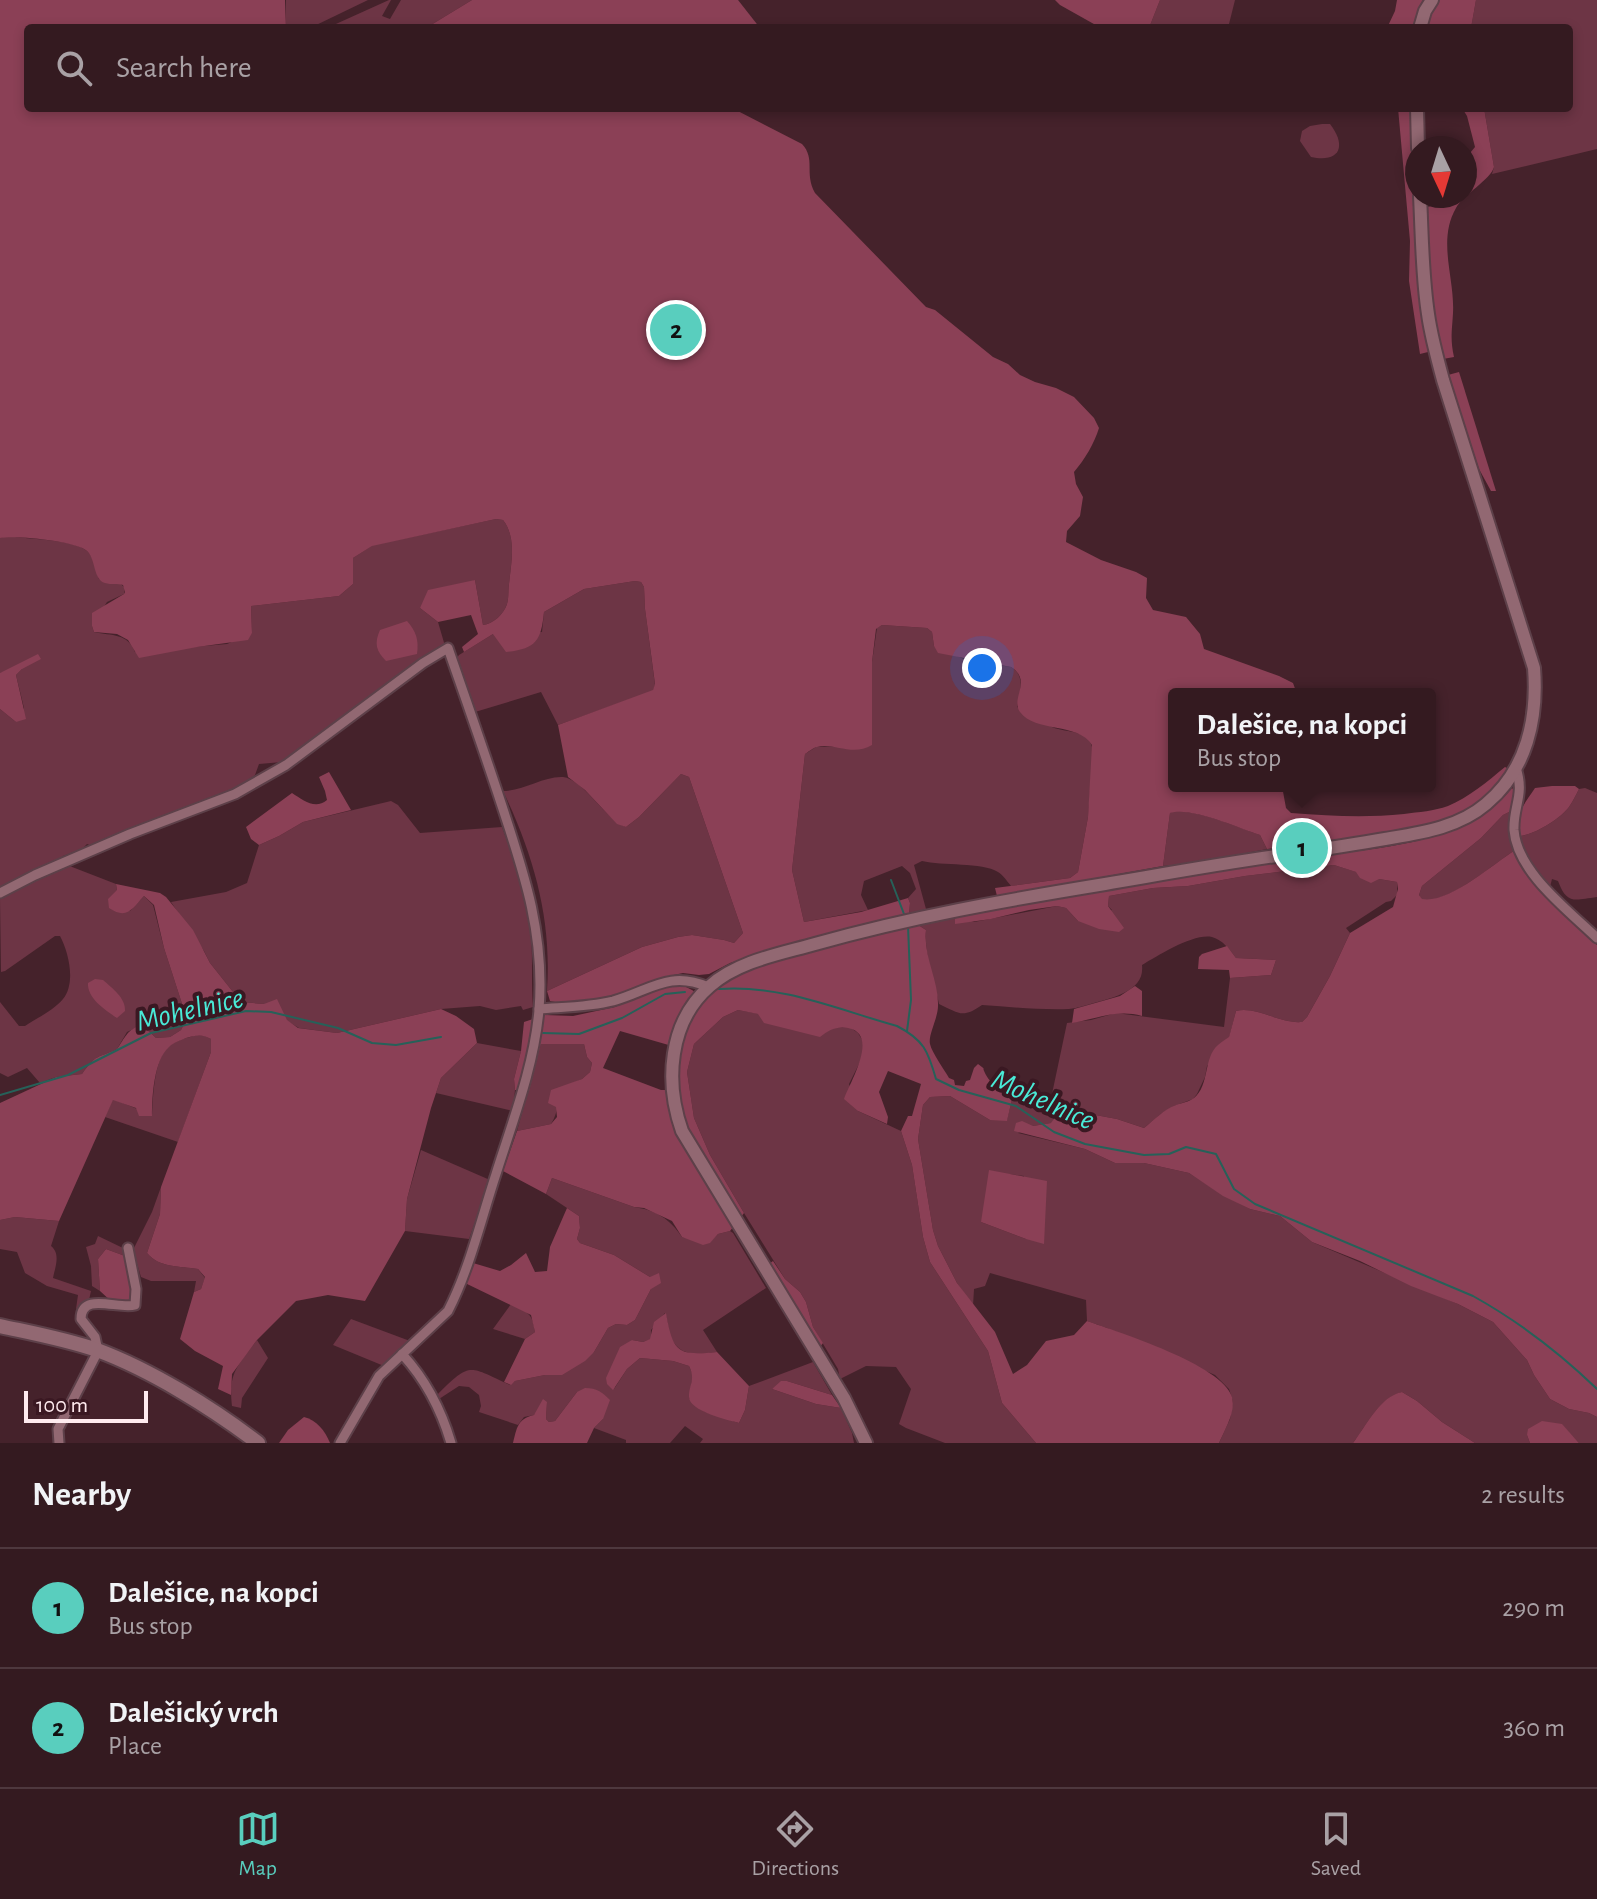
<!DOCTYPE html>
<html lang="en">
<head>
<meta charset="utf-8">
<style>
	:root { --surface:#341a20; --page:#3c2329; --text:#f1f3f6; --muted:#a9a1a5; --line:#4e383e; --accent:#59cebe }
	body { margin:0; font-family:"Alegreya Sans",sans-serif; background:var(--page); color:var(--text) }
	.compass { position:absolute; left:1405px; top:136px; width:72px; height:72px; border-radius:50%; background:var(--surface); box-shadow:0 4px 12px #0003; rotate:176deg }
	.scale { position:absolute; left:24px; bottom:20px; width:124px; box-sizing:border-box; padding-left:8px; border:4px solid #ffebef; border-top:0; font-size:22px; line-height:28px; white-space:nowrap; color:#ffebef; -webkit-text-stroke:6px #3a1822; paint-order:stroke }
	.you { position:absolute; left:982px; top:668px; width:28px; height:28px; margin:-20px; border:6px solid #fff; border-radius:50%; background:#1a73e8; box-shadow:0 0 0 12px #1a73e833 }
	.badge { display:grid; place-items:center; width:52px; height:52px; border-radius:50%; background:var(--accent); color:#111; font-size:26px; font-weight:700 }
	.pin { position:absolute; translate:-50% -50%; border:4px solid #fff; box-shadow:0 2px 8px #0006 }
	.popup { position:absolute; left:1168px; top:688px; width:268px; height:104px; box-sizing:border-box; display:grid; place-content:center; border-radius:8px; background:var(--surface); filter:drop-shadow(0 2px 6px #0005); font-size:26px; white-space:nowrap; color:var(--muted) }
	.popup b { font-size:30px; color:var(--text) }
	.popup::after { content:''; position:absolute; left:50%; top:100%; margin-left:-16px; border:16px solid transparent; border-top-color:var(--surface) }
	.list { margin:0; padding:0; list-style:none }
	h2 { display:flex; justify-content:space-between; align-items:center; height:104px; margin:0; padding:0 32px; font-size:34px }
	h2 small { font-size:26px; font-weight:400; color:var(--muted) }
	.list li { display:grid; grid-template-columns:52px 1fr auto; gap:24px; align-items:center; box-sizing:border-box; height:120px; padding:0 32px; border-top:2px solid var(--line) }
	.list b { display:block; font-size:30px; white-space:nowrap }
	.list p { margin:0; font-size:26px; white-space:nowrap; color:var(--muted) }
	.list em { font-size:26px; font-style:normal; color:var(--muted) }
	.icon { flex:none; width:44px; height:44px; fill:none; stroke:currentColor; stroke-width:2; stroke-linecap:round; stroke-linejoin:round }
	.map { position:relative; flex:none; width:1597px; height:1443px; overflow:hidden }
	.search { position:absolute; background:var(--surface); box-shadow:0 4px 12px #0003; left:24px; right:24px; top:24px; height:88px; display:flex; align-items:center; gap:20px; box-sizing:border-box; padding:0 28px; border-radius:8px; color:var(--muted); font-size:30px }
	.sheet { height:344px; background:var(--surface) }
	nav { display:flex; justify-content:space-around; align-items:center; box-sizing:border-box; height:112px; border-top:2px solid var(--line); background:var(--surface); font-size:22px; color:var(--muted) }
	nav a { display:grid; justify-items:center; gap:4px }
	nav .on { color:var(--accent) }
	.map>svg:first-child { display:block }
	.green { fill:#6d3545; fill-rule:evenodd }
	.forest { fill:#8b4056; fill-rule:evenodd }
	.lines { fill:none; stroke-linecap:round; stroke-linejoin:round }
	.stream { stroke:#266159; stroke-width:2 }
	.minor-casing { stroke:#5d4049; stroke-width:13 }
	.tertiary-casing { stroke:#5d4049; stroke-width:16 }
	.secondary-casing { stroke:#5d4049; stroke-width:18 }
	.minor { stroke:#926872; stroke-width:9 }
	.tertiary { stroke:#926872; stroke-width:12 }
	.secondary { stroke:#926872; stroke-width:14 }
	.labels { text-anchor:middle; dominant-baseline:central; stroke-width:8; stroke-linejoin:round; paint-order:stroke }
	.water-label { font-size:30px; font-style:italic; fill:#49ead7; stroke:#3a1822 }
</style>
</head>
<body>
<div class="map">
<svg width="1597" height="1443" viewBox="0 0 1597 1443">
	<rect width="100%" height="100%" fill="#45222b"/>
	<g class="green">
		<polygon points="286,0 368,0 310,28 286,28"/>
		<polygon points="389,0 391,0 382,16 390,19 401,0 472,0 426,28 327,28"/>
		<polygon points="1160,0 1235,0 1228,28 1149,28"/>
		<polygon points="1476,0 1597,0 1597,149 1492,174 1494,167 1484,108 1569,108 1569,28 1471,28"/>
		<path d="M1322 124H1330C1347 146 1340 163 1311 157L1300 141 1302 131 1310 126Z"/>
		<path d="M496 519 503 520C517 538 511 563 509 584 508 590 509 598 507 604 504 614 493 624 483 625L475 580 420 608 438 622 445 646 419 660 385 690 282 762 259 764 255 775 247 782 221 796 129 830 92 846 87 844 82 849 63 856 53 863 0 887V709L16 722 24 708 16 675 22 669 0 673V538L7 536C25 539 74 539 87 551 95 558 95 570 99 579L115 584 120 583 125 588 124 594 107 602 92 626 94 632C112 636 128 633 135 652L227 644 252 633 251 606 339 596 353 584V558L373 545Z"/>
		<polygon points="635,581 641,582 644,587 645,609 655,685 653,691 558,725 541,692 475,712 457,658 459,655 493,634 542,632 544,612 584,589"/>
		<path d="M882 625 927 628 932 632 934 646 964 659 1011 667C1026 676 1020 692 1017 707 1029 713 1040 721 1052 727 1068 734 1091 728 1093 752L1088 817 1078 872 1070 878 1011 886C1007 881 1003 875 998 872 982 862 942 866 922 861L914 865 926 909 909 914 910 903 908 898 916 889 910 873 902 866 864 881 861 895 868 910 804 922 792 870 805 754 816 747 872 745V662L877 628Z"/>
		<path d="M681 774 689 777 743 933 734 943 724 940 692 935 678 937 642 947 547 991C552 919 534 856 503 791 524 791 543 776 563 777 583 779 605 819 626 827L639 817Z"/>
		<path d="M1585 788 1597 793V897C1574 900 1567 905 1558 881L1552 879 1550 887C1532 873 1525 857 1518 836 1533 836 1560 819 1569 807 1573 801 1576 795 1579 789Z"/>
		<path d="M391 801 398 805 420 833 502 827C515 863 529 899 531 937 533 960 531 984 533 1007L523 1010 521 1006 496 1010 480 1006 441 1009 337 1033 299 1028 287 1021 283 1013 264 1004 241 1002 210 963 204 951 171 902 226 892 247 883 259 845 279 836 303 822Z"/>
		<path d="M1174 811C1201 811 1235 826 1260 835L1267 849 1200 862 1163 866 1170 813Z"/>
		<path d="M1511 811V834L1515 850C1492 865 1448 904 1422 900L1419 895 1422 886 1481 838 1503 815Z"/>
		<path d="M67 865 116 884 117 890 130 911 144 896 153 905 164 948 185 1013V1022L181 1030 170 1037 156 1038 142 1025 127 1032 117 1049C96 1059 97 1053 82 1074L56 1077 40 1083 27 1068 8 1077 0 1073V1002L19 1026H25C37 1018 54 1010 63 999 76 983 69 953 60 936H55L5 971 1 972 0 899Z"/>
		<path d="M1334 865 1379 879 1397 882V895L1391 901 1386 902 1346 928 1350 933 1330 976 1307 1017 1302 1022C1280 1024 1257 1006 1236 1011L1229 1038 1207 1066 1205 1077 1197 1094 1193 1099 1174 1106 1162 1113 1144 1128 1117 1119 1090 1114 1073 1113 1056 1116 1052 1123 1033 1126 1018 1133 1085 1149 1115 1163H1144L1189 1173 1223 1195 1250 1209 1280 1216 1312 1242 1458 1304 1493 1322 1527 1360 1534 1375 1550 1399 1569 1409 1589 1413 1597 1417V1443H1579L1562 1425 1527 1435 1530 1443H1475L1442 1422 1417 1401 1402 1392C1380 1397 1366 1426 1353 1443H1219L1230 1419 1233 1401 1229 1389 1215 1375 1107 1328 1087 1321 1086 1300 990 1273 985 1286 974 1289 973 1306 957 1283 938 1246 933 1230 918 1139 923 1105 930 1097 950 1096 990 1120H1007L1012 1099 1049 1108 1067 1023 1091 1020 1116 1013 1224 1027 1230 978 1271 975 1276 960 1236 958C1230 950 1223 940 1212 937 1194 933 1159 955 1142 965 1145 991 1114 997 1094 1003 1086 1005 1078 1008 1069 1009 1040 1010 1011 1007 982 1005 962 1019 959 1013 939 1004 934 979 924 955 926 930L915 923 955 916 974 922 1057 906 1066 908 1078 921 1112 910 1108 906 1109 896 1153 888 1188 886 1245 876ZM1008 1174 1024 1176 1026 1239 981 1222Z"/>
		<polygon points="738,1010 833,1027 851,1028 858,1033 863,1041 863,1056 849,1084 858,1111 901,1131 912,1165 923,1237 930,1262 988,1351 1002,1403 1036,1443 945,1443 906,1428 899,1424 911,1389 896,1367 866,1366 840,1379 838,1369 813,1327 806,1302 800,1292 785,1279 744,1213 710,1155 694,1118 687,1072 694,1044 723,1017"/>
		<path d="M197 1035 205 1036 211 1039V1052L178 1142 105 1117 113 1099 152 1115C153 1097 154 1062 167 1048 175 1040 187 1038 197 1035Z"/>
		<polygon points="477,1043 521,1051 514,1079 515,1090 513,1111 436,1093 441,1078"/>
		<path d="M577 1043 584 1044 587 1057 592 1063 590 1072 582 1079 562 1088C558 1100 558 1114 551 1124L517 1131 541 1044Z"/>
		<polygon points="421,1150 490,1180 469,1239 405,1231 407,1199"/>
		<path d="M552 1178 634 1207C656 1210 670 1219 682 1237L710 1242 718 1234 730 1231 733 1233 766 1288 703 1330 717 1352C699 1354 681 1358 671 1338 668 1331 668 1320 665 1313L651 1330V1339L643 1342 632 1340 614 1389 627 1369 640 1358 673 1361 689 1366 693 1375 689 1398 705 1412 739 1423 745 1410 749 1386 813 1362 832 1395 787 1381 772 1389 816 1404 841 1408 852 1433 854 1443H700L703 1439 685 1426 670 1443H626V1440L594 1428 603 1419 577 1392 555 1421 549 1422 546 1419 547 1402 534 1415 524 1417 518 1425 479 1412 481 1406 479 1395 469 1387 459 1386 439 1399 437 1395C471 1361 468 1366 510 1385L515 1381 545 1375 594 1352 608 1328 616 1324 627 1325 635 1320 651 1289 650 1277 614 1255 580 1243 577 1239 580 1228 579 1216 546 1194Z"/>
		<path d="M161 1187 160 1214 147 1253C159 1268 180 1266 198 1269L205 1278 201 1289 194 1292 196 1281H151L141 1277 133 1250 152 1212Z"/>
		<path d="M15 1217 59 1221 51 1246C61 1254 55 1267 53 1278L91 1291 89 1300 76 1309 78 1295 47 1286 25 1273 17 1252 0 1249V1220Z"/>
		<polygon points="98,1236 125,1249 125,1256 106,1249 98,1259 100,1291 92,1286 91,1266 86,1247 95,1244"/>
		<path d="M511 1304C527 1312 533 1313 535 1332L525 1339 493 1329Z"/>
		<polygon points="351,1319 410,1341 384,1366 333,1345"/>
		<path d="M257 1340 268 1358 242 1398 241 1408 232 1406C228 1372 238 1366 257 1340Z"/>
	</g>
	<g class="forest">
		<path d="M0 0H285L286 28H28V108H732L802 144C816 159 804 173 815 193L926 307 935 310 993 357 1008 364 1020 375 1035 382 1056 388 1074 397 1094 418 1099 428C1094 444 1085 459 1074 472L1076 484 1083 497 1080 516 1067 531 1066 542 1101 560 1136 572 1147 578 1146 598 1153 610 1186 617 1200 634 1204 649 1279 676 1293 683 1297 694H1174V786H1282L1286 808 1291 813C1331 816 1365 818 1404 814 1419 812 1434 811 1448 806 1468 798 1488 781 1505 767L1509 769 1484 800 1441 825 1357 841 1267 849 1260 835C1239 828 1190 806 1170 813L1163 866 997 896 995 888 1070 878 1078 872 1088 817 1092 745C1078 722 1035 733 1020 712 1010 698 1033 681 1011 667L938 653 934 646 932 632 927 628 882 625 876 629 872 662V745C852 757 834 742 817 747 814 747 807 753 805 754L792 870 804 922 861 912 908 898 910 903 909 914 847 929 754 955 730 963 709 974 699 975 683 973 664 977 619 994 571 1005 550 1001 547 991 642 947 678 937 692 935 724 940 734 943 743 933 689 777 681 774 639 817 626 827 617 824 585 790 568 777 558 725 653 690 655 684 645 609 644 587 641 582 635 581 584 589 544 612C541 641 536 649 506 652L493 634 464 652 462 647 478 634 471 615 438 622 420 608 428 590 475 580 483 625C493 624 504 614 507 604 509 598 508 590 509 584 511 563 517 538 503 520L496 519 372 546 353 558V584L339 596 251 606 252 633 248 640 197 647 139 658 128 640 117 634 94 632 92 626V613L124 594 125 592 123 585C118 583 111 585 105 583 93 580 96 559 87 551 77 541 15 535 0 538Z"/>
		<polygon points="472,0 738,0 760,28 426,28"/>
		<polygon points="1055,0 1160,0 1149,28 1101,28 1060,5"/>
		<polygon points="1397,0 1423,0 1418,9 1414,28 1387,28 1395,11"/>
		<polygon points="1438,0 1476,0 1471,28 1425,28"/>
		<polygon points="1398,108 1413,108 1417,262 1420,303 1428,352 1420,354 1409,281 1410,241"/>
		<path d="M1462 108H1484L1494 167C1491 179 1463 195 1456 208 1437 241 1455 278 1453 313 1452 331 1450 339 1454 357L1443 359C1431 308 1429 258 1428 207L1446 200 1448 196H1465V159L1475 147 1467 116Z"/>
		<polygon points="1459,372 1496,491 1491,491 1479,469 1448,375"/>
		<path d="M407 621C416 631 419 640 417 654L386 661C376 651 374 643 380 630Z"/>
		<polygon points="38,654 41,659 22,669 16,675 26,719 16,722 0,709 0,673"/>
		<path d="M329 772 351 810 303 822 279 836 259 845 251 839 246 827 292 793C303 800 315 810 327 800L325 791 319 777Z"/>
		<path d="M1552 786H1575L1579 789C1576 795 1573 801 1569 807 1560 819 1533 836 1518 836 1519 810 1520 810 1535 788Z"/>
		<path d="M1512 788 1515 791 1511 811 1503 815 1481 838 1422 886 1419 895 1422 899C1448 904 1492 865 1515 850 1525 884 1572 920 1597 945V1417L1589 1413 1569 1409 1550 1399 1534 1375 1527 1360 1493 1322 1458 1304 1411 1286 1360 1261 1312 1242 1280 1216 1250 1209 1223 1196 1189 1173 1144 1163H1115L1085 1149 1014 1131 1016 1123 1022 1121 1033 1126 1051 1123 1056 1116 1073 1113 1090 1114 1117 1119 1144 1128C1154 1120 1163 1110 1176 1105 1181 1103 1189 1102 1194 1098 1210 1085 1203 1058 1218 1045 1221 1042 1225 1040 1229 1037L1236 1011C1257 1006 1280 1024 1302 1022L1307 1017 1330 976 1350 933 1393 907 1398 889 1397 882 1379 879 1371 883 1360 878 1356 872 1334 865 1245 876 1188 886 1153 888 1109 896 1108 906 1124 928 1119 932 1099 929 1078 921 1066 908 1057 906 1029 910 991 919 955 924V916C1061 897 1167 879 1274 862 1329 853 1388 851 1442 834 1470 826 1494 810 1512 788Z"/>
		<path d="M116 884 160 893 166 897 193 930 210 963 241 1002 264 1004 277 999 287 1020 298 1028 337 1033 441 1009 456 1016 474 1029 477 1043 441 1078 431 1108 407 1199 405 1231 365 1301 328 1295 296 1301 257 1340 232 1374 231 1395 218 1389 223 1366 195 1351 180 1339 194 1292 201 1289 205 1277 198 1269C180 1266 159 1268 147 1253L160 1214 161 1187 211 1052V1039C202 1034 196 1035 186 1038 180 1041 174 1042 169 1047 154 1060 152 1096 152 1116H139L136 1108 113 1100 59 1221 15 1217 0 1220V1103L56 1077 82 1074C97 1053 96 1059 117 1049 125 1038 127 1029 142 1025L156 1038 170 1037 181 1030 185 1022V1013L164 948 154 905 144 896C132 909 127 920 109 908L108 899 117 890Z"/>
		<path d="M915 923 926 930C923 957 939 980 938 1006 938 1018 928 1035 930 1044 932 1053 944 1069 949 1078L954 1080 955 1085 964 1086 966 1081 970 1080 974 1068 978 1064C988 1072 980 1064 986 1075 991 1084 1003 1094 1012 1099L1007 1121 990 1120 950 1096 930 1097 923 1105 918 1139 933 1230 938 1246 957 1283 995 1332 1013 1374 1027 1365 1046 1341 1074 1335 1087 1321C1118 1332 1223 1365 1232 1397 1236 1412 1225 1429 1219 1443H1036L1002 1403 988 1351 930 1262 923 1237 912 1165 901 1131 908 1116H912L921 1084 888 1071 879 1092 888 1117 887 1124 858 1111 844 1099C850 1082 880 1034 848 1028 836 1026 829 1030 820 1037L764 1023 758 1014 738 1010 723 1017 694 1044 687 1072 694 1118 710 1155 744 1213 730 1231 718 1234 710 1243 703 1245 682 1237 672 1221 644 1208 634 1207 552 1178 546 1194 503 1171 517 1131 551 1124 557 1117 556 1107 548 1103 551 1090 582 1079 590 1072 592 1063 587 1057 584 1044H541L529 1091 515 1090 514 1079 521 1051 524 1022 545 1015 573 1016 615 1007 658 987 674 985H682L692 990 704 999 723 980 750 969 890 929ZM620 1031 679 1048 676 1090H661L603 1068Z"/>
		<polygon points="1227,946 1236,958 1276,960 1271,975 1230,978 1229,970 1198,969 1199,957 1202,954"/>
		<path d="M95 979 103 980C112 988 126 998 125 1011L117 1018C105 1010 87 998 88 983Z"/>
		<path d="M1135 986 1142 991V1016C1117 1009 1096 1019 1072 1023L1074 1009 1120 996Z"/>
		<polygon points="989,1170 1047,1181 1044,1244 1026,1239 981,1222"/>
		<polygon points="567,1208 579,1216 580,1228 577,1239 580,1243 614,1255 650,1277 659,1273 661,1283 651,1289 635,1320 627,1325 616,1324 608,1328 594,1352 585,1361 562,1375 545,1375 515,1381 511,1385 504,1382 525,1339 535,1332 531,1315 465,1283 473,1263 500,1271 511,1265 526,1253 535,1272 547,1271 550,1247"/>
		<path d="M106 1249 125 1256C128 1271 136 1289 130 1304L112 1302 100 1291 98 1259Z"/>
		<polygon points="773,1261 785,1279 800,1292 806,1302 813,1327 823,1343 820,1347 769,1264"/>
		<path d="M666 1313C673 1352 677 1356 717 1352L749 1386 745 1410 739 1423C728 1420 689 1411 689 1397 689 1384 696 1380 689 1366L673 1361 640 1358 627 1369 613 1390 607 1384 606 1378 620 1347 632 1340 643 1342 650 1339 654 1322Z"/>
		<polygon points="781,1381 787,1381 832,1395 841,1408 816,1404 772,1389"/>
		<path d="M585 1388C597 1388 602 1392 610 1400L603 1419 594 1428 587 1443H513C517 1428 517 1419 534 1415L543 1399 547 1402 546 1419 549 1422 555 1421 577 1392Z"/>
		<path d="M1402 1392 1417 1401 1442 1422 1475 1443H1353C1366 1426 1380 1396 1402 1392Z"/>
		<path d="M304 1417C317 1420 325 1431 330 1443H279L288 1430Z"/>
		<polygon points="1542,1421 1562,1424 1579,1443 1530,1443 1527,1435 1528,1429"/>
	</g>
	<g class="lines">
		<g class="stream">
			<polyline points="891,880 904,914"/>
			<path d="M719 989C780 984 839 1010 897 1026 924 1040 928 1051 936 1079L959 1090 1016 1106 1054 1132 1085 1144 1144 1155 1169 1154 1186 1147 1216 1154 1234 1189 1255 1204 1473 1296C1516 1320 1561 1354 1597 1389"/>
			<polyline points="907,1031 911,1000 908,926"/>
			<polyline points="543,1033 579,1034 622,1018 665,994 685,992"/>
			<polyline points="0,1095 68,1075 151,1033 246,1011 271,1012 338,1028 372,1043 396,1045 441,1037"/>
		</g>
		<defs>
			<g id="minor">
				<path d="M1516 768C1525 795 1513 806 1514 830 1517 872 1568 910 1597 938"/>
				<path d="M0 893 35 875 130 834 235 794 286 765 423 663 448 648C466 700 484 751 501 803 524 873 545 934 539 1010 534 1066 513 1120 496 1174 481 1219 470 1268 448 1311L379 1376 340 1443"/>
				<path d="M539 1009C564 1007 589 1007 613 1001 649 991 669 970 708 987"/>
				<path d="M402 1354C426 1380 441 1409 451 1443"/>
				<path d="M59 1443 58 1429 98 1351 95 1337 81 1319C81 1291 119 1310 135 1305L136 1289 128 1248"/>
			</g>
			<g id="tertiary">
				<polyline points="1420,28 1425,11 1432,0"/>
				<polyline points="1417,108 1418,148"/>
				<path d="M866 1443 844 1398 682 1131C665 1083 668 1022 710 986 738 961 780 954 815 944 911 917 1007 900 1105 884 1164 874 1224 863 1283 855 1317 850 1351 845 1385 839 1420 833 1458 828 1486 804 1527 770 1538 718 1534 668L1443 380C1437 358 1431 336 1428 314 1422 275 1422 235 1420 196"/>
			</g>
			<path id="secondary" d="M0 1326C32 1333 65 1339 97 1350 151 1370 212 1408 258 1443"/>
		</defs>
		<use href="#minor" class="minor-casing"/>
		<use href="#tertiary" class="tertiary-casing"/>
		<use href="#secondary" class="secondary-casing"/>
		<use href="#minor" class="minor"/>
		<use href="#tertiary" class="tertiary"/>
		<use href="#secondary" class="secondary"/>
	</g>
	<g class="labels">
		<g class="water-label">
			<text transform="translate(190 1010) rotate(-13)">Mohelnice</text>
			<text transform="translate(1043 1100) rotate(24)">Mohelnice</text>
		</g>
	</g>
</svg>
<svg class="compass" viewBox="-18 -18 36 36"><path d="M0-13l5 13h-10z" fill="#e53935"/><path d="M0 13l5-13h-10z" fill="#a9a1a5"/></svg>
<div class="scale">100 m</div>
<div class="you"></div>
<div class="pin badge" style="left:1302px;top:848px">1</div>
<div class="popup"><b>Dalešice, na kopci</b>Bus stop</div>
<div class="pin badge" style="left:676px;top:330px">2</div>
<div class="search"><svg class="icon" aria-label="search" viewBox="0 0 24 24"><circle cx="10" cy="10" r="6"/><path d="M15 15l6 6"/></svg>Search here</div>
</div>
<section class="sheet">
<h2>Nearby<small>2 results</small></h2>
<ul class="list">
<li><span class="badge">1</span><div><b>Dalešice, na kopci</b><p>Bus stop</p></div><em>290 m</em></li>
<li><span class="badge">2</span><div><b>Dalešický vrch</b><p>Place</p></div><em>360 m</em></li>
</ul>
</section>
<nav>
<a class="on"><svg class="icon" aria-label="map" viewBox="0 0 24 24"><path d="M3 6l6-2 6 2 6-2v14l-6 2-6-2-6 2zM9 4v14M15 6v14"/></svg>Map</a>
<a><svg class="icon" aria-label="directions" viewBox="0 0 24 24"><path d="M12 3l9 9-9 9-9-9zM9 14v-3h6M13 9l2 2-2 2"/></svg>Directions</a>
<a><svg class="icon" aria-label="saved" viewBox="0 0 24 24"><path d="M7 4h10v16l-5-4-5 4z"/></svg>Saved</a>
</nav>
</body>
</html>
